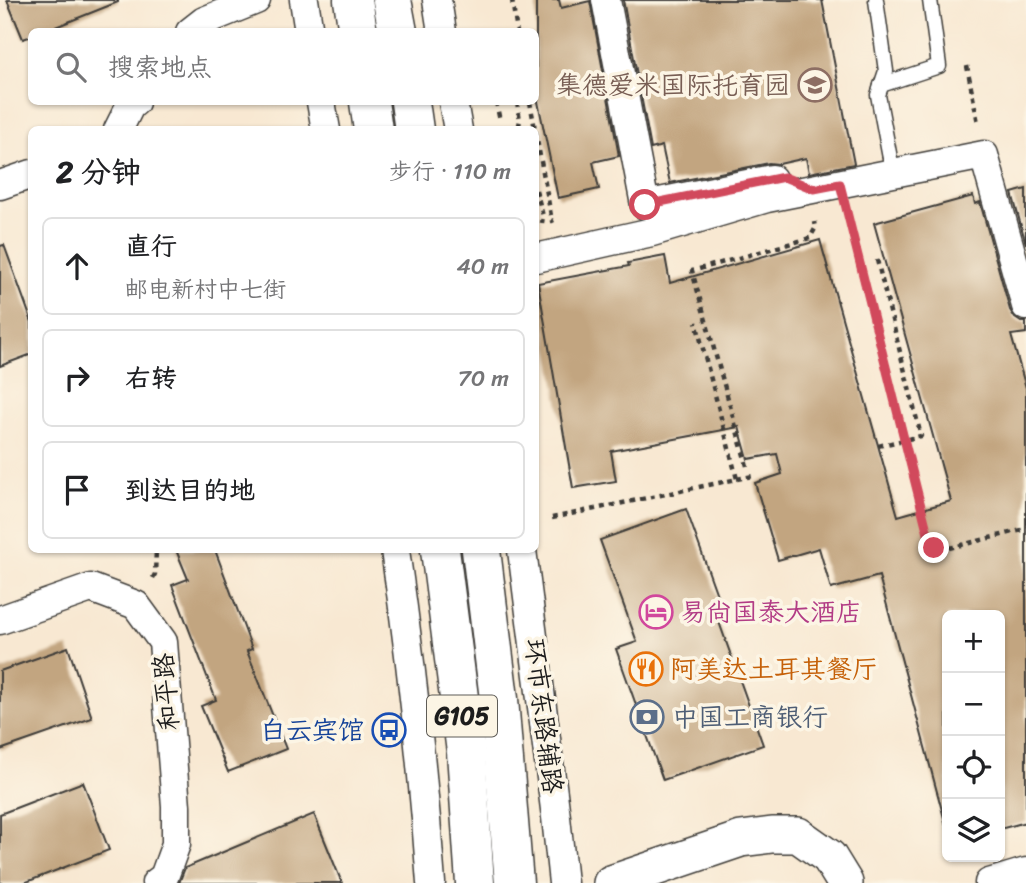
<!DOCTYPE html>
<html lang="zh">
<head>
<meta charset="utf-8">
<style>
	:root { --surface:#fff; --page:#f6f6f6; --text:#202124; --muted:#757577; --line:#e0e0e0 }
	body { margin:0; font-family:Sriracha,"LXGW WenKai TC",sans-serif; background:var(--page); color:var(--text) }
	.controls { position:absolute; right:21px; bottom:21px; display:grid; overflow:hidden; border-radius:10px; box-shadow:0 2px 5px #0004 }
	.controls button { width:63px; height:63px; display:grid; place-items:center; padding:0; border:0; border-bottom:2px solid var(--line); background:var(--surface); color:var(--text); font:35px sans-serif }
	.stop { position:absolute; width:21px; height:21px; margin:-16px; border:5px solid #d1495b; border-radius:50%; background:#fff }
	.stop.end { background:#d1495b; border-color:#fff; box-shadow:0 2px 7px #0008 }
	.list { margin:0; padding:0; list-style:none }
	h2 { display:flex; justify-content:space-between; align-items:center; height:91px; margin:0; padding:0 28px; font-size:30px }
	h2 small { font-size:23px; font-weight:400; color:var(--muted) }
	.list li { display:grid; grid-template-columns:46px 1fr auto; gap:21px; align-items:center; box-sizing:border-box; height:98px; margin:0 14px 14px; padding:0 14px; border:2px solid var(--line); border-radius:10px }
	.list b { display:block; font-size:26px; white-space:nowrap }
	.list p { margin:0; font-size:23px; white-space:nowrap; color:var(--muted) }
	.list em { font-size:23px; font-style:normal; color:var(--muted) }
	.icon { flex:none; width:38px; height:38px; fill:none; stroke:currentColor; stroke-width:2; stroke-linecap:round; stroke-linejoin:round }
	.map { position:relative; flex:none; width:1026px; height:883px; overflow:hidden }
	.search { position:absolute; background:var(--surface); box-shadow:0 2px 5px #0004; left:28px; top:28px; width:511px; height:77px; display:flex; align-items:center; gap:18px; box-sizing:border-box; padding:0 24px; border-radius:10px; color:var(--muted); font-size:26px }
	.panel { position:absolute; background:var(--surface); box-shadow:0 2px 5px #0004; left:28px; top:126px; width:511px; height:427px; border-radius:10px }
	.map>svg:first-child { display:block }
	.building { fill:#c2a580 }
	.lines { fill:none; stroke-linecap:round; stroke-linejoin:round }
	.service-casing { stroke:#3d3b37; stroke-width:17 }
	.minor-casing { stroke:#3d3b37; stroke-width:31 }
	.tertiary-casing { stroke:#3d3b37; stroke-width:38 }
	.trunk-casing { stroke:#3d3b37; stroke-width:41 }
	.path { stroke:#3d3b37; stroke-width:4.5; stroke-dasharray:5 5; stroke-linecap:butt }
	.service { stroke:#fff; stroke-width:14 }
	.minor { stroke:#fff; stroke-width:28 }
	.tertiary { stroke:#fff; stroke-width:35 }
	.trunk { stroke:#fff; stroke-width:38 }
	.path-bridge { stroke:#3d3b37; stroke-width:4.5; stroke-dasharray:5 5; stroke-linecap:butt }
	.route { stroke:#d1495b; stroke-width:9 }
	.labels { text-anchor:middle; stroke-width:7; stroke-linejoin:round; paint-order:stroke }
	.shield { fill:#fcf5e5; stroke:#5f5d58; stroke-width:2 }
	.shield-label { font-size:24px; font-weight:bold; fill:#1c1c1c }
	.education-label { font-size:26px; fill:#785e54; stroke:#fcf5e5; text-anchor:end }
	.hotel-label { font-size:26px; fill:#b23c85; stroke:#fcf5e5; text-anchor:start }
	.food-label { font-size:26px; fill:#c56008; stroke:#fcf5e5; text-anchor:start }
	.street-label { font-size:26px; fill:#1c1c1c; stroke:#fcf5e5 }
	.service-label { font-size:26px; fill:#4e5e75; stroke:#fcf5e5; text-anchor:start }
	.transit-label { font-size:26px; fill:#164399; stroke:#fcf5e5; text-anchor:end }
</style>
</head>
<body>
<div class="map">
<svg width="1026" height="883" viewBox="0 0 1026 883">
	<rect width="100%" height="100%" fill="#fcf5e5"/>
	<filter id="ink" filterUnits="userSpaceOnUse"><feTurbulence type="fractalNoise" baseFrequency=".0143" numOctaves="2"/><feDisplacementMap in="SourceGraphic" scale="14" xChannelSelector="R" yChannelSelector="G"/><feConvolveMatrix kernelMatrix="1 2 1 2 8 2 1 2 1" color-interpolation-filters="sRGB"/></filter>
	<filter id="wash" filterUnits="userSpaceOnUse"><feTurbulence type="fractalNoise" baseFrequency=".00686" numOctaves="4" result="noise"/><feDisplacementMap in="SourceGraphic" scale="28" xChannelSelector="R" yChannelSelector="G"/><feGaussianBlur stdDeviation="1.57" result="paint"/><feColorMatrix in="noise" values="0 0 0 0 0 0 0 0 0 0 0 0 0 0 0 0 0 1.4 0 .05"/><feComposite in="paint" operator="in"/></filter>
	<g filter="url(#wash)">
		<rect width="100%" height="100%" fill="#f8e8d2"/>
		<g id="blocks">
			<g class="building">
				<polygon points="7,0 118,0 118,2 43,32 32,32 32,36 23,39"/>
				<polygon points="536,0 559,0 561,8 590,1 619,156 593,162 599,189 558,198 536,92"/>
				<polygon points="623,0 822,0 854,164 809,173 806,158 779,164 769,163 670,183 662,146 651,149"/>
				<polygon points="1026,189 1026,244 1012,193"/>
				<polygon points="973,196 975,204 980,202 1010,310 1015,318 1021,322 1026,322 1026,333 1011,335 1026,388 1026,822 1000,829 1000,615 947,615 947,829 879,576 831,589 819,548 778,560 755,483 782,474 777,454 748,459 739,427 611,451 616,481 573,488 538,283 629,266 628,263 665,256 670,283 820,240 898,516 951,501 874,223"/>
				<polygon points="4,245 32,322 32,354 0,366 0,246"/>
				<polygon points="686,509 726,620 719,622 763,745 663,780 616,649 637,642 600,540"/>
				<polygon points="176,550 215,550 252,649 247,651 286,749 228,772 201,706 216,700 172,585 188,579"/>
				<polygon points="68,647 92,718 0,750 0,671"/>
				<polygon points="83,782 109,850 24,883 0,883 0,814"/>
				<polygon points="314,814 342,883 179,883 185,868"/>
			</g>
		</g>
	</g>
	<g filter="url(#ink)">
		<use href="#blocks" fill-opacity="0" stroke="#3d3b37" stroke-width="2"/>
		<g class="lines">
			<defs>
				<g id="service">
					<polyline points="876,0 886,71 878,95 893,174"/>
					<polyline points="881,85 939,66 930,0"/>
				</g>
				<g id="minor">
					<polyline points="304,0 309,32"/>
					<polyline points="437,0 442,32"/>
					<polyline points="606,0 645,205 772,179"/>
					<polyline points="190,32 204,21 256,0"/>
					<polyline points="321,102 326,130"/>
					<polyline points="453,102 458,130"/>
					<polyline points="118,130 130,106 135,102"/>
					<polyline points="0,185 32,174"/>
					<polyline points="536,258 652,232 767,198 984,155 1026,306"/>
					<path d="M395 550C411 660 423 771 431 883"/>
					<polyline points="522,550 556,817 563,883"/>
					<polyline points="0,620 91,588 136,605 163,642 176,806 176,844 164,877 156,883"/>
					<polyline points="989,883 1026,872"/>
				</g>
				<polyline id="tertiary" points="611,883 741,839 772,835 798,835 829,857 845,883"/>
				<g id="trunk">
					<polyline points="353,0 358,32"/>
					<polyline points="392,0 398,32"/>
					<polyline points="369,102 373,130"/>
					<polyline points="410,102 414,130"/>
					<polyline points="440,550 466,752 475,883"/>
					<polyline points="481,550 499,699 514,883"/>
				</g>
			</defs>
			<use href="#service" class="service-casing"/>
			<use href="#minor" class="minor-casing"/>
			<use href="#tertiary" class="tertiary-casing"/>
			<use href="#trunk" class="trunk-casing"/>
			<g class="path">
				<polyline points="512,0 517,32"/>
				<polyline points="967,66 978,123"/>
				<polyline points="496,102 500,121"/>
				<polyline points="517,102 520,120 518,130"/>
				<polyline points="530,102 552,221 554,220"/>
				<polyline points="536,190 543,216 542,223"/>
				<polyline points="848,216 930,542 937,551 1026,529"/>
				<polyline points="747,466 692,271 810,238 816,227 815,222"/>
				<polyline points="737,479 753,476"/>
				<polyline points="552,518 737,479 696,322"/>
				<polyline points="153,578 155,574 156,550"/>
			</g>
			<use href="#service" class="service"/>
			<use href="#minor" class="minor"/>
			<use href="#tertiary" class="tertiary"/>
			<use href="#trunk" class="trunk"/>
			<polyline class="path-bridge" points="877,260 921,436 878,446"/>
		</g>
	</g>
	<g class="lines" filter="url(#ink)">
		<polyline class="route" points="645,205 784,177 814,189 840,184 930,542 934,548"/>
	</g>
	<defs>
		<symbol id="school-ring" viewBox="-11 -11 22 22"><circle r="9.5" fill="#fcf5e5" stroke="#8d6e63" stroke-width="1.5"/><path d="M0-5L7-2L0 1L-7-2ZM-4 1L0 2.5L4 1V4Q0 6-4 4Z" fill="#8d6e63"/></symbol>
		<symbol id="hotel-ring" viewBox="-11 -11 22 22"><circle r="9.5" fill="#fcf5e5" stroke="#d1479c" stroke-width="1.5"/><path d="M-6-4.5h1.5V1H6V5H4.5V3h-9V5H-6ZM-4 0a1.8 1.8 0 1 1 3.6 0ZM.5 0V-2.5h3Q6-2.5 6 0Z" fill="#d1479c"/></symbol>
		<symbol id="restaurant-ring" viewBox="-11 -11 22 22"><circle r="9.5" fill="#fcf5e5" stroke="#e8710a" stroke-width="1.5"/><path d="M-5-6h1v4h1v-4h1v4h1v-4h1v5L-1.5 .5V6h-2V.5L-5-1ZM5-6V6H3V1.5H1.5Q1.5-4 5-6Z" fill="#e8710a"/></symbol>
		<symbol id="bank-ring" viewBox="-11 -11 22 22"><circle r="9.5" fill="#fcf5e5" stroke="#5c6f8a" stroke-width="1.5"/><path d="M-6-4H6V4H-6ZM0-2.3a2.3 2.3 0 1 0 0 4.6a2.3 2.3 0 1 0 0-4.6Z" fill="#5c6f8a"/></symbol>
		<symbol id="bus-ring" viewBox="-11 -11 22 22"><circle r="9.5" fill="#fcf5e5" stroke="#1a4fb4" stroke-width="1.5"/><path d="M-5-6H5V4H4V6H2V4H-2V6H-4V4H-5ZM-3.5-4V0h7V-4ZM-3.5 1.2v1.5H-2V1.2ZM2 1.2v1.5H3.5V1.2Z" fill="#1a4fb4"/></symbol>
	</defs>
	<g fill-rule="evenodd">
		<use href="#school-ring" x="796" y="66" width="38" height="38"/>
		<use href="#hotel-ring" x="637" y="593" width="38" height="38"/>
		<use href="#restaurant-ring" x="627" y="650" width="38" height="38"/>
		<use href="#bank-ring" x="628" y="698" width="38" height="38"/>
		<use href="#bus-ring" x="370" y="711" width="38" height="38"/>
	</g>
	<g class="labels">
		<rect class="shield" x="427" y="695.5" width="70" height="41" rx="5"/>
		<g class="shield-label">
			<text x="462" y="724">G105</text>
		</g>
		<g class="education-label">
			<text x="790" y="94">集德爱米国际托育园</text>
		</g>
		<g class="hotel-label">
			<text x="680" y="621">易尚国泰大酒店</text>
		</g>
		<g class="food-label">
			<text x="670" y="678">阿美达土耳其餐厅</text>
		</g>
		<g class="street-label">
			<text transform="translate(166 692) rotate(-95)" y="9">和平路</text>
			<text transform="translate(544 716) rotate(83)" y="9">环市东路辅路</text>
		</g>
		<g class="service-label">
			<text x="672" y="726">中国工商银行</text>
		</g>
		<g class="transit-label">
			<text x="364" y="739">白云宾馆</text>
		</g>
	</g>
</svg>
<div class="controls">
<button>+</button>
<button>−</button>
<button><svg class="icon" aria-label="locate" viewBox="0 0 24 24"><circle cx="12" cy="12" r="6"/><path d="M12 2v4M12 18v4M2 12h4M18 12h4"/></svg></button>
<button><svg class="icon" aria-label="layers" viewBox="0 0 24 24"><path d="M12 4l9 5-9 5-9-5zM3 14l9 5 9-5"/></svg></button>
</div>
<div class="stop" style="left:645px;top:205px"></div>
<div class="stop end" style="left:934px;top:548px"></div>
<div class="search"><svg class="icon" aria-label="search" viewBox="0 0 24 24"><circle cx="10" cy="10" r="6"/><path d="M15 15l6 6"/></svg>搜索地点</div>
<section class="panel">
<h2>2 分钟<small>步行 · 110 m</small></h2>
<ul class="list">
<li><svg class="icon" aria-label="ahead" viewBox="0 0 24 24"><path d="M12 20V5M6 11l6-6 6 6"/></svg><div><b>直行</b><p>邮电新村中七街</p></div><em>40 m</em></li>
<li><svg class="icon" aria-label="right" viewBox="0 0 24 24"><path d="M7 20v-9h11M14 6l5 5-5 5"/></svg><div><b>右转</b></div><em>70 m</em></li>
<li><svg class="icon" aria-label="arrive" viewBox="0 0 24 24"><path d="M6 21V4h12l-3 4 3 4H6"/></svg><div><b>到达目的地</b></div></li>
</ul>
</section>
</div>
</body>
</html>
